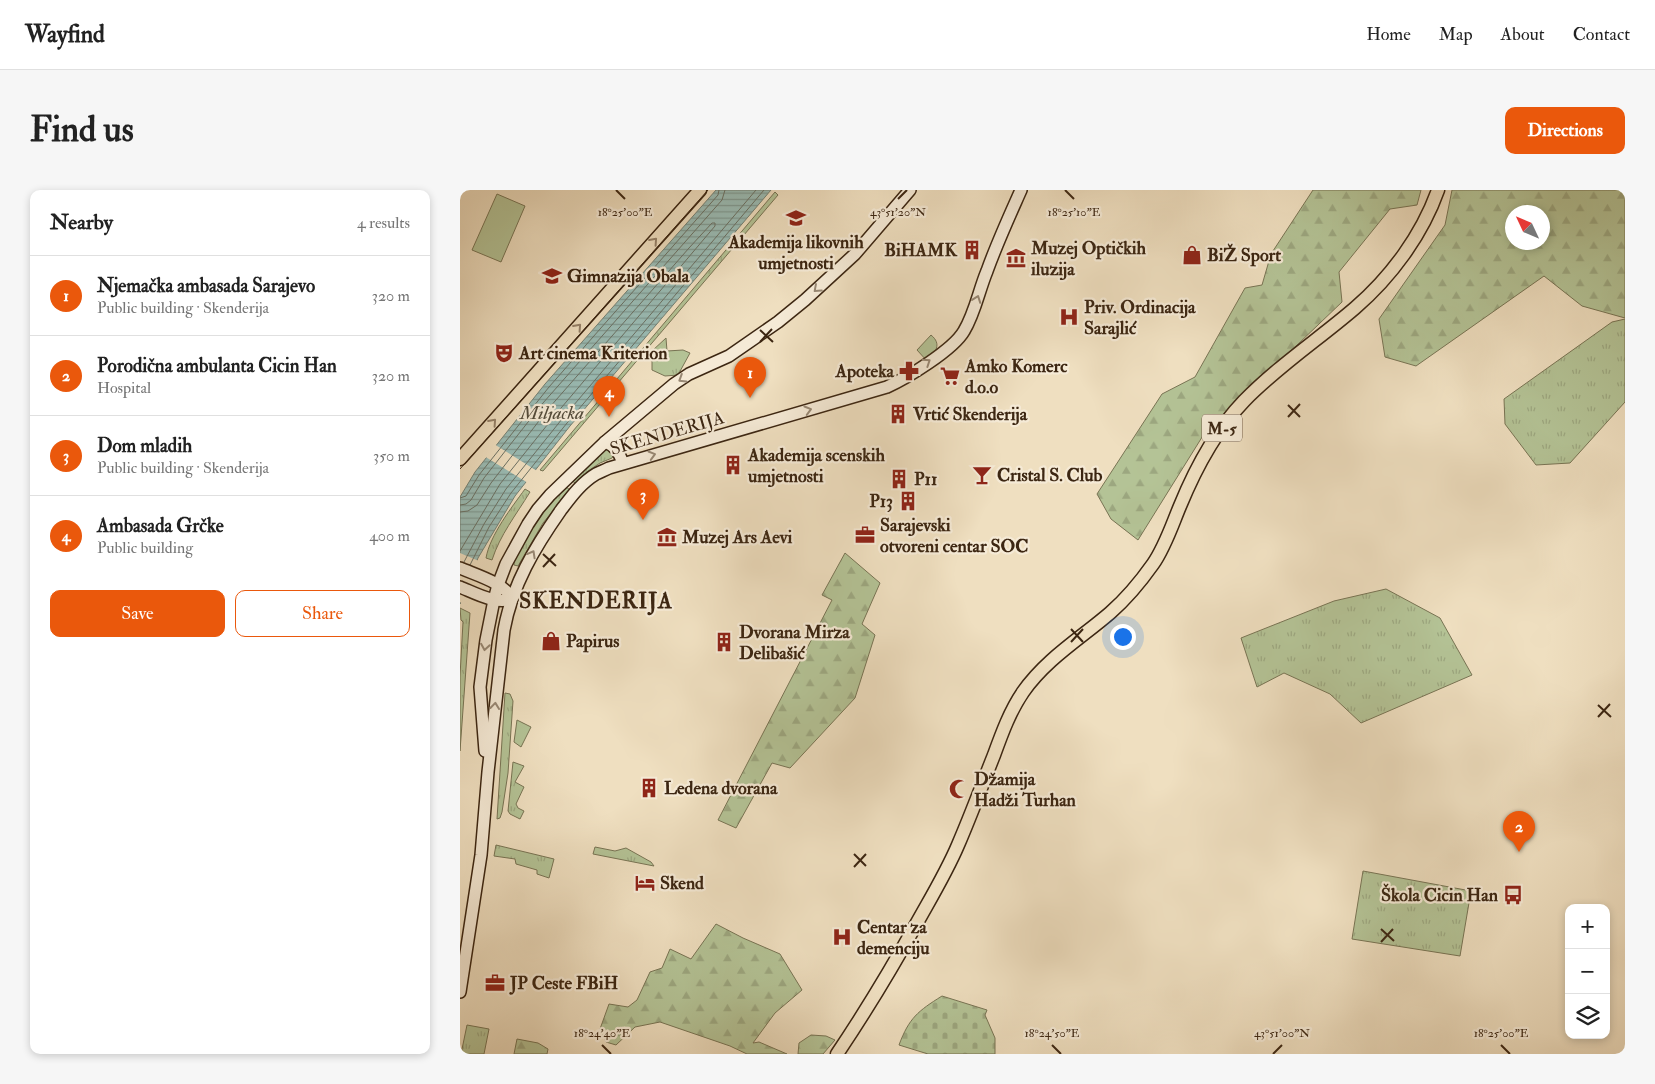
<!DOCTYPE html>
<html lang="en">
<head>
<meta charset="utf-8">
<style>
	:root { --surface:#fff; --page:#f6f6f6; --text:#222; --muted:#767676; --line:#e0e0e0; --accent:#ea580c }
	body { margin:0; font-family:"IM FELL Double Pica",serif; background:var(--page); color:var(--text) }
	.controls { position:absolute; right:15px; bottom:15px; display:grid; overflow:hidden; border-radius:10px; box-shadow:0 2px 8px #0003 }
	.controls button { width:45px; height:45px; display:grid; place-items:center; padding:0; border:0; border-bottom:1px solid var(--line); background:var(--surface); color:var(--text); font:25px sans-serif }
	.compass { position:absolute; left:1045px; top:15px; width:45px; height:45px; border-radius:50%; background:var(--surface); box-shadow:0 2px 8px #0003; rotate:314deg }
	.you { position:absolute; left:662px; top:446px; width:18px; height:18px; margin:-12px; border:4px solid #fff; border-radius:50%; background:#1a73e8; box-shadow:0 0 0 8px #1a73e833 }
	.badge { display:grid; place-items:center; width:32px; height:32px; border-radius:50%; background:var(--accent); color:#fff; font-size:16px; font-weight:700 }
	.pin { position:absolute; translate:-50% -41px; filter:drop-shadow(0 1px 2px #0008) }
	.pin::after { content:''; position:absolute; top:26px; width:18px; height:15px; background:inherit; clip-path:polygon(0 0,100% 0,50% 100%) }
	.list { margin:0; padding:0; list-style:none }
	h2 { display:flex; justify-content:space-between; align-items:center; height:65px; margin:0; padding:0 20px; font-size:21px }
	h2 small { font-size:16px; font-weight:400; color:var(--muted) }
	.list li { display:grid; grid-template-columns:32px 1fr auto; gap:15px; align-items:center; box-sizing:border-box; height:80px; padding:0 20px; border-top:1px solid var(--line) }
	.list b { display:block; font-size:19px; white-space:nowrap }
	.list p { margin:0; font-size:16px; white-space:nowrap; color:var(--muted) }
	.list em { font-size:16px; font-style:normal; color:var(--muted) }
	.actions { display:flex; gap:10px; padding:15px 20px }
	.actions a { flex:1; padding:11px 0; border:1px solid var(--accent); border-radius:10px; text-align:center; font-size:18px; color:var(--accent) }
	.actions .main { background:var(--accent); color:#fff }
	.icon { flex:none; width:28px; height:28px; fill:none; stroke:currentColor; stroke-width:2; stroke-linecap:round; stroke-linejoin:round }
	.map { position:relative; flex:none; width:1165px; height:864px; overflow:hidden; border-radius:10px }
	header { display:flex; align-items:center; gap:30px; box-sizing:border-box; height:70px; padding:0 25px; background:var(--surface); border-bottom:1px solid var(--line) }
	header strong { font-size:24px }
	nav { display:flex; gap:28px; margin-inline-start:auto; font-size:18px }
	.intro { display:flex; align-items:center; justify-content:space-between; box-sizing:border-box; height:120px; padding:0 30px }
	h1 { margin:0; font-size:35px }
	.button { padding:12px 22px; border-radius:10px; background:var(--accent); color:#fff; font-size:18px; font-weight:700 }
	main { display:flex; gap:30px; padding:0 30px }
	aside { flex:1; background:var(--surface); border-radius:10px; box-shadow:0 2px 8px #0003 }
	.map>svg:first-child { display:block }
	.grass { fill:url(#grass-tufts); stroke:#787454 }
	.forest { fill:url(#forest-firs); stroke:#787454; fill-rule:evenodd }
	.cemetery { fill:url(#cemetery-stones); stroke:#787454 }
	.garden { fill:#b4c396; stroke:#787454 }
	.water { fill:url(#water-rules); stroke:#748074 }
	.pier { fill:#efdfc0 }
	.lines { fill:none; stroke-linecap:round; stroke-linejoin:round }
	.shore { stroke:#6b7164; stroke-width:1 }
	.secondary-casing { stroke:#3c2612; stroke-width:14 }
	.primary-casing { stroke:#3c2612; stroke-width:15 }
	.secondary { stroke:#f5ead6; stroke-width:11 }
	.primary { stroke:#efdfc0; stroke-width:12 }
	.tram { stroke:#3c2612; stroke-width:1 }
	.oneway { stroke:#968269 }
	.oneway2 { stroke:#988874 }
	.ticks { fill:none; stroke:#3c2612; stroke-width:2 }
	.labels { text-anchor:middle; stroke-width:4.5; stroke-linejoin:round; paint-order:stroke }
	.shield { fill:#f5ead6; stroke:#74614d; stroke-width:1 }
	.shield-label { font-size:16px; font-weight:bold; fill:#3c2612 }
	.poi-label { font-size:18px; font-weight:bold; fill:#3c2612; stroke:#f5ead6; text-anchor:start }
	.street-label { font-size:18px; fill:#3c2612; stroke:#f5ead6 }
	.water-label { font-size:19px; font-style:italic; fill:#544c3b; stroke:#f5ead6 }
	.district-label { font-size:22px; font-weight:bold; letter-spacing:1px; fill:#3c2612; stroke:#f5ead6 }
	.ticks-label { font-size:12px; text-anchor:middle; fill:#3c2612; stroke:#f5ead6; stroke-width:4.5; stroke-linejoin:round; paint-order:stroke }
</style>
</head>
<body>
<header>
<strong>Wayfind</strong>
<nav><a>Home</a><a>Map</a><a>About</a><a>Contact</a></nav>
</header>
<div class="intro"><h1>Find us</h1><a class="button">Directions</a></div>
<main>
<aside>
<h2>Nearby<small>4 results</small></h2>
<ul class="list">
<li><span class="badge">1</span><div><b>Njemačka ambasada Sarajevo</b><p>Public building · Skenderija</p></div><em>320 m</em></li>
<li><span class="badge">2</span><div><b>Porodična ambulanta Cicin Han</b><p>Hospital</p></div><em>320 m</em></li>
<li><span class="badge">3</span><div><b>Dom mladih</b><p>Public building · Skenderija</p></div><em>350 m</em></li>
<li><span class="badge">4</span><div><b>Ambasada Grčke</b><p>Public building</p></div><em>400 m</em></li>
</ul>
<div class="actions"><a class="main">Save</a><a>Share</a></div>
</aside>
<div class="map">
<svg width="1165" height="864" viewBox="0 0 1165 864">
	<defs>
		<pattern id="grass-tufts" width="24" height="20" patternUnits="userSpaceOnUse" patternTransform="scale(1.25)"><rect width="24" height="20" fill="#b4c396"/><path d="M3 7l-1-3M5 7V3M7 7l1-3M15 17l-1-3M17 17v-4M19 17l1-3" fill="none" stroke="#9ca780"/></pattern>
		<pattern id="forest-firs" width="22" height="20" patternUnits="userSpaceOnUse" patternTransform="scale(1.25)"><rect width="22" height="20" fill="#b4c396"/><path d="M5 1l3.5 6h-7zM16 11l3.5 6h-7z" fill="#9ca780"/></pattern>
		<pattern id="cemetery-stones" width="16" height="16" patternUnits="userSpaceOnUse" patternTransform="scale(1.25)"><rect width="16" height="16" fill="#b4c396"/><path d="M2 7V4a2 2 0 0 1 4 0v3zM10 15v-3a2 2 0 0 1 4 0v3z" fill="#9ca780"/></pattern>
		<pattern id="water-rules" width="6" height="5" patternUnits="userSpaceOnUse" patternTransform="scale(1.25)"><rect width="6" height="5" fill="#9abcb5"/><path d="M0 2.5h6" fill="none" stroke="#7f9992"/></pattern>
	</defs>
	<rect width="100%" height="100%" fill="#efdfc0"/>
	<filter id="stains"><feTurbulence type="fractalNoise" baseFrequency=".004" numOctaves="4"/><feColorMatrix values="0 0 0 0 .2 0 0 0 0 .09 0 0 0 0 .02 0 0 0 .5 -.17"/></filter>
	<radialGradient id="worn" r=".72"><stop offset=".6" stop-color="#630" stop-opacity="0"/><stop offset="1" stop-color="#630" stop-opacity=".3"/></radialGradient>
	<g class="grass">
		<polygon points="315,2 318,5 83,281 80,280"/>
		<polygon points="1165,129 1165,212 1110,273 1076,275 1045,234 1044,209 1152,132"/>
		<path d="M471 145C482 154 476 162 467 171L457 160Z"/>
		<polygon points="206,148 207,161 223,160 230,163 218,185 205,186 192,180 192,161"/>
		<polygon points="147,258 155,264 152,268 140,273 128,281 115,293 111,290"/>
		<path d="M105 296 110 300 83 333 58 376 54 375V369C69 342 84 318 105 296Z"/>
		<path d="M65 299 70 302C56 325 40 345 32 370L26 368C30 345 52 317 65 299Z"/>
		<polygon points="926,399 980,428 1012,485 901,533 870,504 824,483 797,497 781,448 874,411"/>
		<polygon points="0,418 10,423 0,561 0,486 3,432 1,430"/>
		<polygon points="45,503 50,504 53,511 48,583 42,622 40,628 37,629"/>
		<polygon points="57,530 71,537 61,557 54,552"/>
		<polygon points="53,572 64,576 55,592 64,597 56,614 58,618 64,621 60,629 50,624 48,621"/>
		<polygon points="36,655 94,669 89,688 77,684 77,680 56,674 55,669 34,666"/>
		<polygon points="135,657 155,661 166,658 191,672 194,676 133,664"/>
		<polygon points="903,681 1011,701 1000,766 892,749"/>
		<polygon points="7,835 29,839 24,864 1,864"/>
	</g>
	<g class="forest">
		<polygon points="853,0 961,0 957,15 930,19 879,82 882,112 744,244 678,350 651,329 637,304 702,204 735,187 785,98 802,95 811,64"/>
		<path d="M992 0H1165V128L1122 116 1084 86 956 176 925 167 919 129 985 35ZM1082 22V52H1052V22Z"/>
		<polygon points="385,363 420,393 402,434 415,445 395,508 330,578 312,573 276,638 258,630 372,410 362,405"/>
		<polygon points="256,734 283,748 320,764 342,800 315,823 293,853 299,852 327,864 287,864 270,856 200,832 175,837 156,855 146,852 140,839 149,814 168,817 177,810 190,782 202,778 210,759 231,769"/>
		<polygon points="351,845 366,846 375,850 363,864 338,864 339,853"/>
		<polygon points="57,849 78,853 88,859 87,864 54,864"/>
	</g>
	<path class="cemetery" d="M482 806 527 820 525 825 535 848V864H468L439 855C449 828 458 821 482 806Z"/>
	<polygon class="garden" points="37,4 65,16 41,72 12,60"/>
	<polygon class="water" points="256,0 311,0 110,236 55,306 18,368 0,414 0,307 15,282 85,194"/>
	<g class="pier">
		<polygon points="34,254 77,281 68,293 24,266"/>
		<polygon points="0,363 19,371 3,414 0,412"/>
	</g>
	<g class="lines">
		<g class="shore">
			<polyline points="0,308 6,306 19,285 89,197 258,5 259,0"/>
			<polyline points="0,315 6,314 11,310 24,288 83,213 262,10 265,0"/>
			<polyline points="0,322 8,321 17,315 31,293 89,218 229,58 252,33 255,33 255,36 96,224 40,294 0,361"/>
			<polyline points="4,372 24,334 46,299 102,229 296,0"/>
			<polyline points="10,375 29,337 51,303 107,233 304,0"/>
		</g>
		<defs>
			<g id="secondary">
				<path d="M145 252C156 256 159 263 163 273"/>
				<path d="M0 378C16 385 45 393 52 409"/>
				<path d="M0 397C15 403 36 415 52 409"/>
				<polyline points="25,561 20,497 26,450 34,410 38,395 46,374 68,334 78,319 90,305 145,252 214,194 229,184 269,166 318,132 345,110 395,64 450,0"/>
				<path d="M0 802 21 665 28 582 44 440C52 395 75 357 101 320 111 307 121 293 136 284 140 282 145 280 149 278L427 197C447 188 493 160 504 141 515 123 519 100 527 81 537 53 549 27 561 0"/>
			</g>
			<g id="primary">
				<polyline points="0,269 240,0"/>
				<path d="M377 864C406 821 433 776 458 731 472 706 487 681 498 655 511 625 522 595 534 565 542 543 550 521 563 502 586 469 621 448 650 423 666 409 681 391 693 374 705 357 712 335 720 316 736 277 755 241 784 211 818 176 859 149 895 118 931 87 962 45 978 0"/>
			</g>
		</defs>
		<use href="#secondary" class="secondary-casing"/>
		<use href="#primary" class="primary-casing"/>
		<use href="#secondary" class="secondary"/>
		<use href="#primary" class="primary"/>
		<polyline class="tram" points="0,279 248,0"/>
	</g>
	<defs><path id="oneway-chevron" d="M-2-3.5L2.5 0L-2 3.5" fill="none" stroke-width="1.6" stroke-linecap="round" stroke-linejoin="round" transform="scale(1.25)"/></defs>
	<g class="oneway">
		<use href="#oneway-chevron" transform="translate(194 51) rotate(-48)"/>
		<use href="#oneway-chevron" transform="translate(118 137) rotate(-48)"/>
		<use href="#oneway-chevron" transform="translate(33 232) rotate(-48)"/>
	</g>
	<g class="oneway2">
		<use href="#oneway-chevron" transform="translate(357 99) rotate(138)"/>
		<use href="#oneway-chevron" transform="translate(517 109) rotate(-70)"/>
		<use href="#oneway-chevron" transform="translate(467 172) rotate(-34)"/>
		<use href="#oneway-chevron" transform="translate(222 189) rotate(148)"/>
		<use href="#oneway-chevron" transform="translate(348 220) rotate(-16)"/>
		<use href="#oneway-chevron" transform="translate(192 265) rotate(-16)"/>
		<use href="#oneway-chevron" transform="translate(72 364) rotate(-61)"/>
		<use href="#oneway-chevron" transform="translate(25 457) rotate(99)"/>
		<use href="#oneway-chevron" transform="translate(35 516) rotate(-84)"/>
	</g>
	<path class="ticks" d="M156 0 165 9M605 0 614 9M438 9 447 0M300 140 313 152M300 152 312 139M828 215 840 227M828 227 840 214M83 364 96 376M83 377 95 364M611 439 623 452M611 452 623 439M1138 515 1151 527M1138 527 1150 514M394 664 406 676M394 677 406 664M921 739 934 751M921 752 933 739M142 855 151 864M592 855 601 864M1041 855 1050 864M813 864 822 855"/>
	<defs>
		<symbol id="university-bare" viewBox="-9 -9 18 18"><path d="M0-5L7-2L0 1L-7-2ZM-4 1L0 2.5L4 1V4Q0 6-4 4Z" fill="#8f2418" stroke="#f5ead6" stroke-width="2.5" paint-order="stroke"/></symbol>
		<symbol id="building-bare" viewBox="-9 -9 18 18"><path d="M-4-6H4V6H1V3H-1V6H-4ZM-2.5-4.3h1.7v1.8h-1.7ZM.8-4.3h1.7v1.8H.8ZM-2.5-1h1.7V.8h-1.7ZM.8-1h1.7V.8H.8Z" fill="#8f2418" stroke="#f5ead6" stroke-width="2.5" paint-order="stroke"/></symbol>
		<symbol id="shop-bare" viewBox="-9 -9 18 18"><path d="M-5-2.5h2.3a2.7 3.5 0 0 1 5.4 0H5L5.5 6h-11ZM-1.5-2.5h3a1.5 2.3 0 0 0-3 0Z" fill="#8f2418" stroke="#f5ead6" stroke-width="2.5" paint-order="stroke"/></symbol>
		<symbol id="museum-bare" viewBox="-9 -9 18 18"><path d="M0-6L6-3V-2H-6V-3ZM-5-1h2V3h-2ZM-1-1h2V3h-2ZM3-1h2V3H3ZM-6 4H6V6H-6Z" fill="#8f2418" stroke="#f5ead6" stroke-width="2.5" paint-order="stroke"/></symbol>
		<symbol id="school-bare" viewBox="-9 -9 18 18"><path d="M0-5L7-2L0 1L-7-2ZM-4 1L0 2.5L4 1V4Q0 6-4 4Z" fill="#8f2418" stroke="#f5ead6" stroke-width="2.5" paint-order="stroke"/></symbol>
		<symbol id="hospital-bare" viewBox="-9 -9 18 18"><path d="M-5-5h3v3.5h4V-5h3V5h-3V1.5h-4V5h-3Z" fill="#8f2418" stroke="#f5ead6" stroke-width="2.5" paint-order="stroke"/></symbol>
		<symbol id="theatre-bare" viewBox="-9 -9 18 18"><path d="M-5-5.5Q0-4 5-5.5V0Q5 5 0 6Q-5 5-5 0ZM-3.3-2.5H-1v1.5H-3.3ZM1-2.5H3.3v1.5H1ZM-2.8 1Q0 5.5 2.8 1Z" fill="#8f2418" stroke="#f5ead6" stroke-width="2.5" paint-order="stroke"/></symbol>
		<symbol id="pharmacy-bare" viewBox="-9 -9 18 18"><path d="M-2-6h4v4h4v4h-4v4h-4v-4h-4v-4h4Z" fill="#8f2418" stroke="#f5ead6" stroke-width="2.5" paint-order="stroke"/></symbol>
		<symbol id="supermarket-bare" viewBox="-9 -9 18 18"><path d="M-6-5.5h2.5l.6 2H6L4.5 2H-2.5L-4.4-4H-6ZM-1.5 3.2a1.3 1.3 0 1 0 .1 0ZM3 3.2a1.3 1.3 0 1 0 .1 0Z" fill="#8f2418" stroke="#f5ead6" stroke-width="2.5" paint-order="stroke"/></symbol>
		<symbol id="bar-bare" viewBox="-9 -9 18 18"><path d="M-6-5H6L.8 .8V4.5H3.5V6h-7V4.5H-.8V.8Z" fill="#8f2418" stroke="#f5ead6" stroke-width="2.5" paint-order="stroke"/></symbol>
		<symbol id="office-bare" viewBox="-9 -9 18 18"><path d="M-6-3h4V-5.5h4V-3h4V5H-6ZM-1-4.5V-3h2v-1.5ZM-6 0V1H6V0Z" fill="#8f2418" stroke="#f5ead6" stroke-width="2.5" paint-order="stroke"/></symbol>
		<symbol id="mosque-bare" viewBox="-9 -9 18 18"><path d="M3.5-4.9A6 6 0 1 0 3.5 4.9A5 5 0 1 1 3.5-4.9Z" fill="#8f2418" stroke="#f5ead6" stroke-width="2.5" paint-order="stroke"/></symbol>
		<symbol id="hotel-bare" viewBox="-9 -9 18 18"><path d="M-6-4.5h1.5V1H6V5H4.5V3h-9V5H-6ZM-4 0a1.8 1.8 0 1 1 3.6 0ZM.5 0V-2.5h3Q6-2.5 6 0Z" fill="#8f2418" stroke="#f5ead6" stroke-width="2.5" paint-order="stroke"/></symbol>
		<symbol id="bus-bare" viewBox="-9 -9 18 18"><path d="M-5-6H5V4H4V6H2V4H-2V6H-4V4H-5ZM-3.5-4V0h7V-4ZM-3.5 1.2v1.5H-2V1.2ZM2 1.2v1.5H3.5V1.2Z" fill="#8f2418" stroke="#f5ead6" stroke-width="2.5" paint-order="stroke"/></symbol>
	</defs>
	<g fill-rule="evenodd">
		<use href="#university-bare" x="322" y="14" width="28" height="28"/>
		<use href="#building-bare" x="498" y="46" width="28" height="28"/>
		<use href="#shop-bare" x="718" y="51" width="28" height="28"/>
		<use href="#museum-bare" x="542" y="54" width="28" height="28"/>
		<use href="#school-bare" x="78" y="72" width="28" height="28"/>
		<use href="#hospital-bare" x="595" y="113" width="28" height="28"/>
		<use href="#theatre-bare" x="30" y="149" width="28" height="28"/>
		<use href="#pharmacy-bare" x="435" y="167" width="28" height="28"/>
		<use href="#supermarket-bare" x="476" y="172" width="28" height="28"/>
		<use href="#building-bare" x="424" y="210" width="28" height="28"/>
		<use href="#building-bare" x="259" y="261" width="28" height="28"/>
		<use href="#bar-bare" x="508" y="271" width="28" height="28"/>
		<use href="#building-bare" x="425" y="275" width="28" height="28"/>
		<use href="#building-bare" x="434" y="297" width="28" height="28"/>
		<use href="#office-bare" x="391" y="331" width="28" height="28"/>
		<use href="#museum-bare" x="193" y="333" width="28" height="28"/>
		<use href="#shop-bare" x="77" y="437" width="28" height="28"/>
		<use href="#building-bare" x="250" y="438" width="28" height="28"/>
		<use href="#building-bare" x="175" y="584" width="28" height="28"/>
		<use href="#mosque-bare" x="485" y="585" width="28" height="28"/>
		<use href="#hotel-bare" x="171" y="679" width="28" height="28"/>
		<use href="#bus-bare" x="1039" y="691" width="28" height="28"/>
		<use href="#hospital-bare" x="368" y="733" width="28" height="28"/>
		<use href="#office-bare" x="21" y="779" width="28" height="28"/>
	</g>
	<g class="labels">
		<rect class="shield" x="742" y="224.5" width="40" height="27" rx="4"/>
		<g class="shield-label">
			<text x="762" y="244">M-5</text>
		</g>
		<g class="poi-label">
			<text x="336" y="58" text-anchor="middle">Akademija likovnih<tspan x="336" dy="21">umjetnosti</tspan></text>
			<text x="571" y="64">Muzej Optičkih<tspan x="571" dy="21">iluzija</tspan></text>
			<text x="497" y="66" text-anchor="end">BiHAMK</text>
			<text x="747" y="71">BiŽ Sport</text>
			<text x="107" y="92">Gimnazija Obala</text>
			<text x="624" y="123">Priv. Ordinacija<tspan x="624" dy="21">Sarajlić</tspan></text>
			<text x="59" y="169">Art cinema Kriterion</text>
			<text x="505" y="182">Amko Komerc<tspan x="505" dy="21">d.o.o</tspan></text>
			<text x="434" y="187" text-anchor="end">Apoteka</text>
			<text x="453" y="230">Vrtić Skenderija</text>
			<text x="288" y="271">Akademija scenskih<tspan x="288" dy="21">umjetnosti</tspan></text>
			<text x="537" y="291">Cristal S. Club</text>
			<text x="454" y="295">P11</text>
			<text x="433" y="317" text-anchor="end">P13</text>
			<text x="420" y="341">Sarajevski<tspan x="420" dy="21">otvoreni centar SOC</tspan></text>
			<text x="222" y="353">Muzej Ars Aevi</text>
			<text x="279" y="448">Dvorana Mirza<tspan x="279" dy="21">Delibašić</tspan></text>
			<text x="106" y="457">Papirus</text>
			<text x="514" y="595">Džamija<tspan x="514" dy="21">Hadži Turhan</tspan></text>
			<text x="204" y="604">Ledena dvorana</text>
			<text x="200" y="699">Skend</text>
			<text x="1038" y="711" text-anchor="end">Škola Cicin Han</text>
			<text x="397" y="743">Centar za<tspan x="397" dy="21">demenciju</tspan></text>
			<text x="50" y="799">JP Ceste FBiH</text>
		</g>
		<g class="street-label">
			<text transform="translate(207 243) rotate(-16)" y="6">SKENDERIJA</text>
		</g>
		<g class="water-label">
			<text x="92" y="229">Miljacka</text>
		</g>
		<g class="district-label">
			<text x="136" y="418">SKENDERIJA</text>
		</g>
	</g>
	<g class="ticks-label">
		<text x="165" y="26">18°25'00"E</text>
		<text x="614" y="26">18°25'10"E</text>
		<text x="438" y="26">43°51'20"N</text>
		<text x="822" y="847">43°51'00"N</text>
		<text x="142" y="847">18°24'40"E</text>
		<text x="592" y="847">18°24'50"E</text>
		<text x="1041" y="847">18°25'00"E</text>
	</g>
	<rect width="100%" height="100%" filter="url(#stains)"/>
	<rect width="100%" height="100%" fill="url(#worn)"/>
</svg>
<div class="controls">
<button>+</button>
<button>−</button>
<button><svg class="icon" aria-label="layers" viewBox="0 0 24 24"><path d="M12 4l9 5-9 5-9-5zM3 14l9 5 9-5"/></svg></button>
</div>
<svg class="compass" viewBox="-18 -18 36 36"><path d="M0-13l5 13h-10z" fill="#e53935"/><path d="M0 13l5-13h-10z" fill="#767676"/></svg>
<div class="you"></div>
<div class="pin badge" style="left:290px;top:208px">1</div>
<div class="pin badge" style="left:1059px;top:662px">2</div>
<div class="pin badge" style="left:183px;top:330px">3</div>
<div class="pin badge" style="left:149px;top:227px">4</div>
</div>
</main>
</body>
</html>
